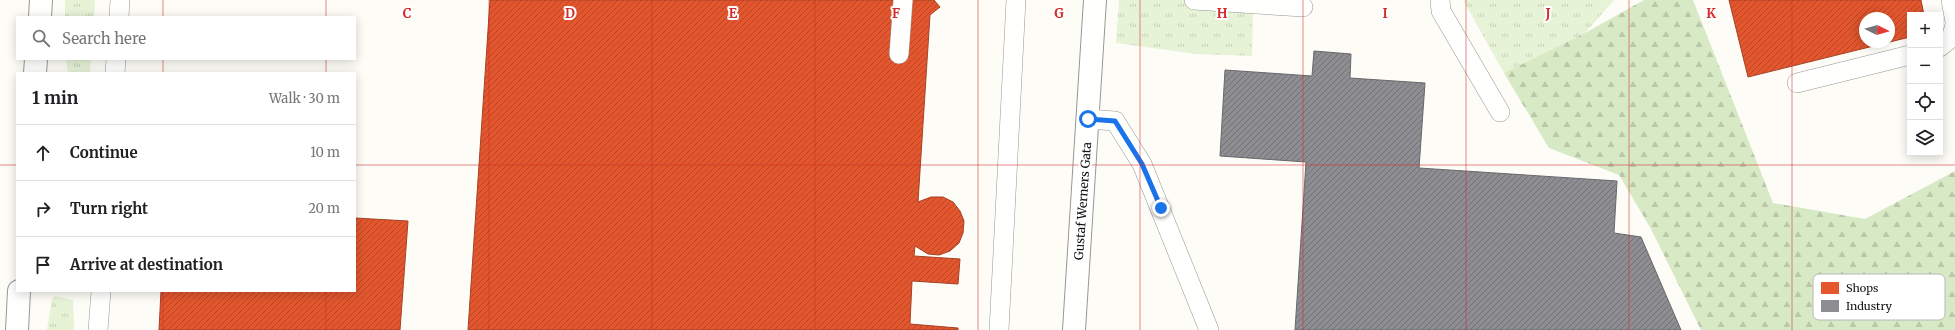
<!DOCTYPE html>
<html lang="en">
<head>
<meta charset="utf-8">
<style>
	:root { --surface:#fff; --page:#f2f2f2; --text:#202124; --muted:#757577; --line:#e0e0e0 }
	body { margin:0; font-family:Merriweather,serif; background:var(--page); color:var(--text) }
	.controls { position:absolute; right:12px; top:12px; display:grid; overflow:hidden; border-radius:0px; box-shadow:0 2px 10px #0003 }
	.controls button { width:36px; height:36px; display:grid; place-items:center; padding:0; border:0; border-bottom:1px solid var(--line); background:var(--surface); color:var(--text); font:20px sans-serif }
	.compass { position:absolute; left:1859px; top:12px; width:36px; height:36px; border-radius:50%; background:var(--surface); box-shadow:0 2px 10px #0003; rotate:95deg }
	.stop { position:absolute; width:12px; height:12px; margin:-9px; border:3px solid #1a73e8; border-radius:50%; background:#fff }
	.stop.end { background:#1a73e8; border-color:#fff; box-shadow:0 1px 4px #0008 }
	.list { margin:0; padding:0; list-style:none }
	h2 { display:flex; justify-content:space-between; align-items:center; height:52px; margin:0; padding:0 16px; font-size:17px }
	h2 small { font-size:13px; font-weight:400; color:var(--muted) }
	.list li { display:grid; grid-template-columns:26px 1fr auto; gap:12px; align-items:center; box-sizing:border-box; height:56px; padding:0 16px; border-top:1px solid var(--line) }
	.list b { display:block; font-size:15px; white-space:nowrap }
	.list em { font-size:13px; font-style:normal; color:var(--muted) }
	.icon { flex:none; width:22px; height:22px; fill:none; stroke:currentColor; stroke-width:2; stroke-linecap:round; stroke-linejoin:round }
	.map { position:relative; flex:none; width:1955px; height:330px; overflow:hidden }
	.search { position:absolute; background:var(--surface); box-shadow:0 2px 10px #0003; left:16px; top:16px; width:340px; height:44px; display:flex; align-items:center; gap:10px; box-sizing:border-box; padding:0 14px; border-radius:0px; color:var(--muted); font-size:15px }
	.panel { position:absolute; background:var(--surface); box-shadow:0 2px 10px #0003; left:16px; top:72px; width:340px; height:220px; border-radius:0px }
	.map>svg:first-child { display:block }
	.grass { fill:url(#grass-tufts) }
	.forest { fill:url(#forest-firs) }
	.shops { fill:url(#shops-hatch); stroke:#a54225; fill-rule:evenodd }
	.industry { fill:url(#industry-hatch); stroke:#68686b }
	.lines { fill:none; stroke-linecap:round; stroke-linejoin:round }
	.service-casing { stroke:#979795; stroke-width:20 }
	.minor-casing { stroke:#979795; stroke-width:24 }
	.tertiary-casing { stroke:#979795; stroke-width:24 }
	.service { stroke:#fffffe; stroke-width:19 }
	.minor { stroke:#fffffe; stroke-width:22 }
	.tertiary { stroke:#fffffe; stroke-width:22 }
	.route { stroke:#1a73e8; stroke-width:5 }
	.grid { fill:none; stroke:#d62828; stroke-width:1; stroke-opacity:0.55 }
	.labels { text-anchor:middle; stroke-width:4; stroke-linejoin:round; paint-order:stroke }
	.street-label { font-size:12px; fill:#111; stroke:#fff }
	.key { fill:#fff; stroke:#b8b8b8; stroke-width:1 }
	.key-label { font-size:11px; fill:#111 }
	.grid-label { font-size:13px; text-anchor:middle; font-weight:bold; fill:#d62828; stroke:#fff; stroke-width:4; stroke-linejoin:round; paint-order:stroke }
</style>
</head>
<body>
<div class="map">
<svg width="1955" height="330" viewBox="0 0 1955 330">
	<defs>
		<pattern id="grass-tufts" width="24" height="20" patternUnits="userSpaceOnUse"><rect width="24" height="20" fill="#e7f3d7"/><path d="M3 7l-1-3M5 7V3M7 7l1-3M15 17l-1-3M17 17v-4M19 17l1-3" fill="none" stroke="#c5cfb8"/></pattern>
		<pattern id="forest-firs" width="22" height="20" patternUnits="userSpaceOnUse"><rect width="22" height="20" fill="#d8eac5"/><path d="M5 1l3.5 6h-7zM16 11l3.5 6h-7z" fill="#b8c8a8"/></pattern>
		<pattern id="shops-hatch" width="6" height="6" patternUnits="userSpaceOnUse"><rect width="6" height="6" fill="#e4572e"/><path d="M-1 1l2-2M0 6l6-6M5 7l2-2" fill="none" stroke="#b74726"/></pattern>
		<pattern id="industry-hatch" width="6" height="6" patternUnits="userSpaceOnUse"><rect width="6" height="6" fill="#8d8d92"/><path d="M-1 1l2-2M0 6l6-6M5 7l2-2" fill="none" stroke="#727276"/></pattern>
	</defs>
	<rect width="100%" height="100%" fill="#fdfcf7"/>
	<g class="grass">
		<polygon points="65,0 95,0 94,17 65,17"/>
		<polygon points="1119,0 1253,0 1252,56 1196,54 1116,43"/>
		<polygon points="1463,0 1614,0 1585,33 1504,73"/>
		<polygon points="66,59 91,59 90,73 68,73"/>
		<polygon points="55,296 73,300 74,330 47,330 52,299"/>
	</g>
	<polygon class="forest" points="1644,0 1693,0 1773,203 1865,219 1955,171 1955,330 1701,330 1651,229 1619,175 1549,148 1504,73 1585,33"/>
	<g class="shops">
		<polygon points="490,0 934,0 940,7 930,15 918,202 931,197 943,197 953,202 960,211 964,221 963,233 959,243 950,251 939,255 928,254 915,246 914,256 960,259 958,284 912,281 910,324 958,328 958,330 468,330"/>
		<path d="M1729 0H1921L1924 15H1910V37L1748 77ZM1865 18H1889V42H1865Z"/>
		<polygon points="355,218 408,221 400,330 159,330 161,291 355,291"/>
	</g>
	<polygon class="industry" points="1314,51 1351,54 1350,78 1425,83 1419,168 1617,181 1614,233 1641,237 1681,330 1295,330 1306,162 1220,156 1225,70 1312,76"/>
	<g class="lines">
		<defs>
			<g id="service">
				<polyline points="1194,0 1303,7"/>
				<polyline points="1440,0 1441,11 1500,112"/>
				<polyline points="1951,0 1955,22"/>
				<polyline points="119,17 120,0"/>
				<polyline points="1940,47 1951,38 1955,25"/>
				<polyline points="899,54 903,0"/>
				<polyline points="115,73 116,59"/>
				<polyline points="1797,83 1910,55"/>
				<polyline points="1088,119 1115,121 1142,164 1209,330"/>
				<polyline points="98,330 101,291"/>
				<polyline points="999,330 1016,0"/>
			</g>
			<polyline id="minor" points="1074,330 1095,0"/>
			<g id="tertiary">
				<polyline points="40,17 41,0"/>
				<polyline points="35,73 36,59"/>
				<polyline points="17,330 19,291"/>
			</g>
		</defs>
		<use href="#service" class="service-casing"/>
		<use href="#minor" class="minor-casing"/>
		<use href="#tertiary" class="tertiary-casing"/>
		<use href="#service" class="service"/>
		<use href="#minor" class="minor"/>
		<use href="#tertiary" class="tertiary"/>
	</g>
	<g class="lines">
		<polyline class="route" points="1088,119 1115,121 1142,164 1161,208"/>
	</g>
	<path class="grid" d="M163 0V17M326 0V17M489 0V330M652 0V330M815 0V330M978 0V330M1140 0V330M1303 0V330M1466 0V330M1629 0V330M1792 0V330M163 59V73M326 59V73M0 165H17M355 165H1955M163 291V330M326 291V330"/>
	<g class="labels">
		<g class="street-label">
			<text transform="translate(1083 201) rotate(-86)" y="4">Gustaf Werners Gata</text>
		</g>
	</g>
	<rect x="1813" y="274" width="132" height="46" rx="6" class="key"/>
	<rect x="1821" y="282" width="18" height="12" fill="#e4572e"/>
	<rect x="1821" y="300" width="18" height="12" fill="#8d8d92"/>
	<g class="key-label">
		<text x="1846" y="292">Shops</text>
		<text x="1846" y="310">Industry</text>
	</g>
	<g class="grid-label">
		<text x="407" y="18">C</text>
		<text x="570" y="18">D</text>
		<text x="733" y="18">E</text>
		<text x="896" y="18">F</text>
		<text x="1059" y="18">G</text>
		<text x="1222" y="18">H</text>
		<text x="1385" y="18">I</text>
		<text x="1548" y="18">J</text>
		<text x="1711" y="18">K</text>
	</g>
</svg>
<div class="controls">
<button>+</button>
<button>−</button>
<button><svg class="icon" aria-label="locate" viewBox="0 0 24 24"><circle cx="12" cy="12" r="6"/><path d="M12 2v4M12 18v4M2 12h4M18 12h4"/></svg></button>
<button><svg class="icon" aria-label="layers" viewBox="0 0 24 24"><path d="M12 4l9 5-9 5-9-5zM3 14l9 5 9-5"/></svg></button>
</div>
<svg class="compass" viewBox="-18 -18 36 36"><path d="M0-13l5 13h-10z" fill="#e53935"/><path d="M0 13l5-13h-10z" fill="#757577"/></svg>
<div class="stop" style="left:1088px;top:119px"></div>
<div class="stop end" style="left:1161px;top:208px"></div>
<div class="search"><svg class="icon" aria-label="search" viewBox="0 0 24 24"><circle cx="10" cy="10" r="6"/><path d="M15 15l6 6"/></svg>Search here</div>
<section class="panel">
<h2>1 min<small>Walk · 30 m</small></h2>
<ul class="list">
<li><svg class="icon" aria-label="ahead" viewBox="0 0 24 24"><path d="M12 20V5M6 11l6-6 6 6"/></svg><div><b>Continue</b></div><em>10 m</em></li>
<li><svg class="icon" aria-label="right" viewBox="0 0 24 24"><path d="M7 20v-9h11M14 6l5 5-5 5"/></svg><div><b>Turn right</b></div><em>20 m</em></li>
<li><svg class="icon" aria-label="arrive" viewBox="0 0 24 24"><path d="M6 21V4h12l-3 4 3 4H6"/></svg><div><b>Arrive at destination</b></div></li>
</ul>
</section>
</div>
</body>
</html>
